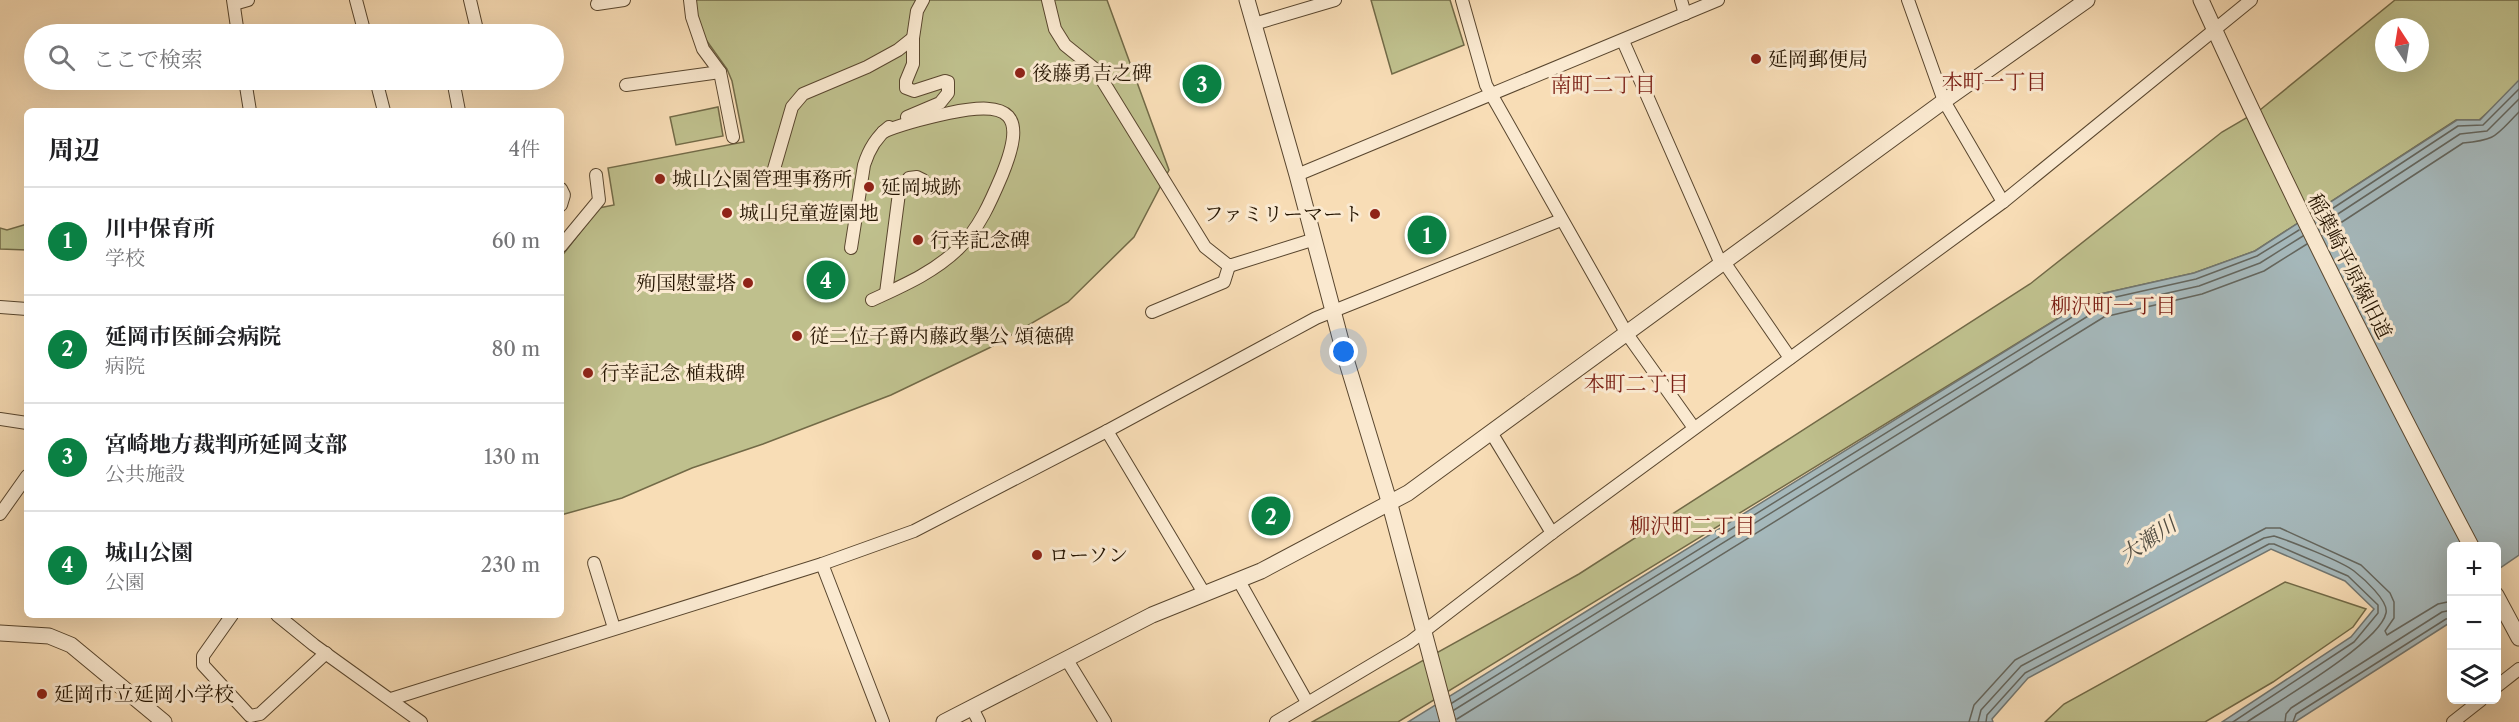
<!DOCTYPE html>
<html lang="ja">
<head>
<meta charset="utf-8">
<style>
	:root { --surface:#fff; --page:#f2f2f2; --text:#202124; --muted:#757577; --line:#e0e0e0; --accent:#0b8043 }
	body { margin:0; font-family:"Libre Caslon Text","Noto Serif JP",serif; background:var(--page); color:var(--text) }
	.controls { position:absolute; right:18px; bottom:18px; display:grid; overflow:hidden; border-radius:9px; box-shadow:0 6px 24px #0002 }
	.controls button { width:54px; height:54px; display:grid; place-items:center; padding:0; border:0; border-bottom:2px solid var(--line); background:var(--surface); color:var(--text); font:30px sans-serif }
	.compass { position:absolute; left:2375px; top:18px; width:54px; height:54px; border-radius:50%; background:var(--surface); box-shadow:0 6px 24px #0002; rotate:348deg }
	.you { position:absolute; left:1344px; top:352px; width:21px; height:21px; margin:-15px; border:4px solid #fff; border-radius:50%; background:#1a73e8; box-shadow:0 0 0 9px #1a73e833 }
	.badge { display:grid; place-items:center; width:39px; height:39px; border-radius:50%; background:var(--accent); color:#fff; font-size:20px; font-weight:700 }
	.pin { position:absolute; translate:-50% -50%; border:3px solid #fff; box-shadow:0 2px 6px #0006 }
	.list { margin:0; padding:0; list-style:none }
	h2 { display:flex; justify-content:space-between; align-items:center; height:78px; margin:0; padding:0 24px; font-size:26px }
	h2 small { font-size:20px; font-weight:400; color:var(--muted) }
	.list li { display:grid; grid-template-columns:39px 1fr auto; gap:18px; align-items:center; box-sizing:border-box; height:108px; padding:0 24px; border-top:2px solid var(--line) }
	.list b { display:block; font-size:22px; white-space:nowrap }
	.list p { margin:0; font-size:20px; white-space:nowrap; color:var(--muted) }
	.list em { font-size:20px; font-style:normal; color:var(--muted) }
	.icon { flex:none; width:33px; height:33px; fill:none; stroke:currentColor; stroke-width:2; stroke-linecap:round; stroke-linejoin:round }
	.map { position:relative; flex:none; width:2519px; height:722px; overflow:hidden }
	.search { position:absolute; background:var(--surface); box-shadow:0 6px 24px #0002; left:24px; top:24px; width:540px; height:66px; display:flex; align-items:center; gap:15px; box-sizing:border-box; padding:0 21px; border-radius:33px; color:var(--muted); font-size:22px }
	.panel { position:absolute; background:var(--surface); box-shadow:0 6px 24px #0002; left:24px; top:108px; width:540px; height:510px; border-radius:9px }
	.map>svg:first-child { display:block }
	.green { fill:#bfc08d; stroke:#726a47; stroke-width:1.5; fill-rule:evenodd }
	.water { fill:#a5b8bb; stroke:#717671; stroke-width:1.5 }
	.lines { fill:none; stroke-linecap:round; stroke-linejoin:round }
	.shore { stroke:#64665e; stroke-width:1.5 }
	.minor-casing { stroke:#59462e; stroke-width:14 }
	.tertiary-casing { stroke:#59462e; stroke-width:17 }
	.minor { stroke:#fae9d0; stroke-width:12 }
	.tertiary { stroke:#fae9d0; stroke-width:15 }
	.poi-dot { fill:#8f2418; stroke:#fae9d0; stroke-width:2 }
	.labels { text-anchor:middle; stroke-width:6; stroke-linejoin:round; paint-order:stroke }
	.poi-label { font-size:20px; fill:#241401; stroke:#fae9d0; text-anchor:start }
	.street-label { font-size:20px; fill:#241401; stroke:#fae9d0 }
	.neighbourhood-label { font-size:21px; fill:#7a1f14; stroke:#fae9d0 }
	.water-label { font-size:21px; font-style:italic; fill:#514d42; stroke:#fae9d0 }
</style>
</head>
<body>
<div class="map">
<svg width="2519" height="722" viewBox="0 0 2519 722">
	<rect width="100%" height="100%" fill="#f8ddb6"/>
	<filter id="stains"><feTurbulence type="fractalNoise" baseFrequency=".00333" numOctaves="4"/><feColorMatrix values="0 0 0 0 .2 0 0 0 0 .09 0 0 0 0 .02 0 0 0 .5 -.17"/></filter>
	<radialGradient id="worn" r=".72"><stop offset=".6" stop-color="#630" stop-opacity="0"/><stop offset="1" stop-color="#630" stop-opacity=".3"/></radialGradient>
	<g class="green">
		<polygon points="695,0 1107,0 1169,170 1134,237 1068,302 989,348 891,395 763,444 692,468 622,498 561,515 561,257 599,208 614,205 608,168 744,142 732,81 727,69 699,30"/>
		<polygon points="1371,0 1450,0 1464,45 1392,74"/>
		<path d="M2395 0H2519V85L2479 120H2456L2255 251 2194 273 2096 295 1398 722H1312L1579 574 2030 284 2222 132 2260 110ZM2384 27H2420V63H2384Z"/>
		<polygon points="718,107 723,136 676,145 670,117"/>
		<polygon points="27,224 27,250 0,249 0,228 7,230"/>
		<polygon points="2285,582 2366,609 2353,627 2273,682 2205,722 2045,722 2064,704"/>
	</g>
	<polygon class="water" points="2519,80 2519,555 2497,570 2496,546 2452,546 2451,622 2295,722 2222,722 2351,637 2374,609 2345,581 2271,549 2028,678 1992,719 1993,722 1408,722 2096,295 2194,273 2255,251 2457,120 2480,120"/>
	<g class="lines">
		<g class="shore">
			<polyline points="2315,220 2458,126 2483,125 2519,89"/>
			<polyline points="2318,227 2460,134 2487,131 2519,99"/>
			<path d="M2322 235 2463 143C2497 140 2495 136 2519 112"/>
			<polyline points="1452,703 2098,301 2196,279 2257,256 2299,230"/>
			<polyline points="1454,710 2101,308 2199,286 2260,263 2303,236"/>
			<polyline points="1457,719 2104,317 2202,294 2264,271 2307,244"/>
			<polyline points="1969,722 1974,705 2015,660 2266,528 2280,528 2361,565 2390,593 2394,602 2394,618 2385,631 2387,635 2438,604 2452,601"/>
			<path d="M1978 722 1981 710 2021 666 2264 538 2274 536C2290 541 2341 561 2354 571 2363 578 2389 601 2386 613 2380 643 2275 703 2247 722"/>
			<polyline points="1986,722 1987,715 2025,673 2269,544 2274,544 2348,576 2378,605 2378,613 2354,642 2233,722"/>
			<polyline points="2285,722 2286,714 2291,708 2442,612 2452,610"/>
			<polyline points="2293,722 2296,714 2446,619 2452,618"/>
		</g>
		<defs>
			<g id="minor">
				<polyline points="233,0 238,34"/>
				<polyline points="356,0 365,34"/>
				<polyline points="470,0 478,34"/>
				<polyline points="690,0 692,17 703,49 720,72 733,137"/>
				<polyline points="1048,0 1055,29 1065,45 1096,70 1205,247 1229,266 1315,239"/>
				<polyline points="1462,0 1486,85 1627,334 1694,428"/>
				<polyline points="1681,0 1685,14"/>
				<polyline points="1908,0 1944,101 2003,202"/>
				<polyline points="234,4 248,0"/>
				<polyline points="597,4 624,0"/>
				<polyline points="1254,24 1335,0"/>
				<polyline points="1623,41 1721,264"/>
				<polyline points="245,80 250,111"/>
				<polyline points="376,80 384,111"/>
				<polyline points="453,80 459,111"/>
				<polyline points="626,85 720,72"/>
				<polyline points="907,117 940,103 948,93 948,82 945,81 914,91 906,88 906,81 913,64 913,38 917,11 923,0"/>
				<polyline points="774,169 792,107 803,94 867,67 898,50 913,38"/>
				<polyline points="1297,175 1718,0"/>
				<polyline points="561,189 564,195 561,205"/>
				<polyline points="561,246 599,200 596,175"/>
				<path d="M851 248 864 165C869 149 876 137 889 127"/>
				<polyline points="1724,262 1790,358"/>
				<polyline points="886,293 899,193 909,178 917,177 923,180 926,188"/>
				<path d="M872 300C902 286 933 273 958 249 979 229 991 201 1002 175 1027 114 1011 100 949 113 926 118 904 123 883 132"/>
				<polyline points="0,307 27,309"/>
				<polyline points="1152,312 1224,282 1229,266"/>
				<polyline points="0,419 27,423"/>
				<polyline points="1107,431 1204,593"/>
				<polyline points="1492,434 1552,533"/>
				<polyline points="0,514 27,476"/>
				<polyline points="594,563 614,628"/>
				<polyline points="822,564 883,722"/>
				<polyline points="1239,581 1307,702"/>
				<polyline points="232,615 203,656 203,665 250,716 260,714 326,653"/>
				<polyline points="277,615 314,645 421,722"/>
				<polyline points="1067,660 1105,722"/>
				<polyline points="2496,687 2519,669"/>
				<polyline points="391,699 822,564 914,531 1107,431 1316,318 1561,220"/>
				<polyline points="972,708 979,722"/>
				<polyline points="1276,722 1410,642 1552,533 2003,202 2251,0"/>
				<polyline points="2453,722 2481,700"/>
			</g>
			<g id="tertiary">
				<polyline points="1247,0 1297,175 1345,356 1389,501 1448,722"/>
				<path d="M2201 0C2285 186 2376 366 2471 546"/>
				<polyline points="2496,595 2519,638"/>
				<polyline points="0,633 49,636 71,645 164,722"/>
				<polyline points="944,722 1152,615 1261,571 1408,493 1944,101 2087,0"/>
			</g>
		</defs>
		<use href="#minor" class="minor-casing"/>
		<use href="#tertiary" class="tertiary-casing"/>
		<use href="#minor" class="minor"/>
		<use href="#tertiary" class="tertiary"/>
	</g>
	<g class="poi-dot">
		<circle cx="1756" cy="59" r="6"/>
		<circle cx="1020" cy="73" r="6"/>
		<circle cx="660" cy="179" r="6"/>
		<circle cx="869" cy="187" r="6"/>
		<circle cx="727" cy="213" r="6"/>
		<circle cx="1375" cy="214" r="6"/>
		<circle cx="918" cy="240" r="6"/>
		<circle cx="748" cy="283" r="6"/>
		<circle cx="797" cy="336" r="6"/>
		<circle cx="588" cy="373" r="6"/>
		<circle cx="1037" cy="555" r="6"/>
		<circle cx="42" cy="694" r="6"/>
	</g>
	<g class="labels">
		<g class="poi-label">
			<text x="1768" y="66">延岡郵便局</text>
			<text x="1032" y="80">後藤勇吉之碑</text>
			<text x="672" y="186">城山公園管理事務所</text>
			<text x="881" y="194">延岡城跡</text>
			<text x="739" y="220">城山兒童遊園地</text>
			<text x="1363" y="221" text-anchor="end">ファミリーマート</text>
			<text x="930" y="247">行幸記念碑</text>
			<text x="736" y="290" text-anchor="end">殉国慰霊塔</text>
			<text x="809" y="343">従二位子爵内藤政擧公 頌徳碑</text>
			<text x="600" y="380">行幸記念 植栽碑</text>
			<text x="1049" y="562">ローソン</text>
			<text x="54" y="701">延岡市立延岡小学校</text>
		</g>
		<g class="street-label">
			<text transform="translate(2350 266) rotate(63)" y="7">稲葉崎平原線旧道</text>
		</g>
		<g class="neighbourhood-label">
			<text x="1994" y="89">本町一丁目</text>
			<text x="1603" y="92">南町二丁目</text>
			<text x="2113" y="313">柳沢町一丁目</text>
			<text x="1636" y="391">本町二丁目</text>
			<text x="1692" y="533">柳沢町二丁目</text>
		</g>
		<g class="water-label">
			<text transform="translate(2148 540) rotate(-34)" y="7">大瀬川</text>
		</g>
	</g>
	<rect width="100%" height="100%" filter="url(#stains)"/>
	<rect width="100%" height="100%" fill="url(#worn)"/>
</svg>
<div class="controls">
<button>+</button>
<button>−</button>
<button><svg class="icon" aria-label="layers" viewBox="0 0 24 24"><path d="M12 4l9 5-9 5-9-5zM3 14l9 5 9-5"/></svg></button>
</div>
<svg class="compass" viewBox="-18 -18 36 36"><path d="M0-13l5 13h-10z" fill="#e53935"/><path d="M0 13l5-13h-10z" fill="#757577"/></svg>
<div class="you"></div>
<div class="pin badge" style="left:1427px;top:235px">1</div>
<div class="pin badge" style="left:1271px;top:516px">2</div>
<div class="pin badge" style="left:1202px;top:84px">3</div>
<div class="pin badge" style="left:826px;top:280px">4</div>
<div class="search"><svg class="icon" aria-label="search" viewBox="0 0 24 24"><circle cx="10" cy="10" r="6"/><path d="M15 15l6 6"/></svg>ここで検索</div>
<section class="panel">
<h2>周辺<small>4件</small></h2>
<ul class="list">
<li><span class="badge">1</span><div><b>川中保育所</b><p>学校</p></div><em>60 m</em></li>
<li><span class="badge">2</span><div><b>延岡市医師会病院</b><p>病院</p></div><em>80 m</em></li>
<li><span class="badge">3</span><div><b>宮崎地方裁判所延岡支部</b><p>公共施設</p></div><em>130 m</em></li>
<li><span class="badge">4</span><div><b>城山公園</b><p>公園</p></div><em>230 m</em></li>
</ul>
</section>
</div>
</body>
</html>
